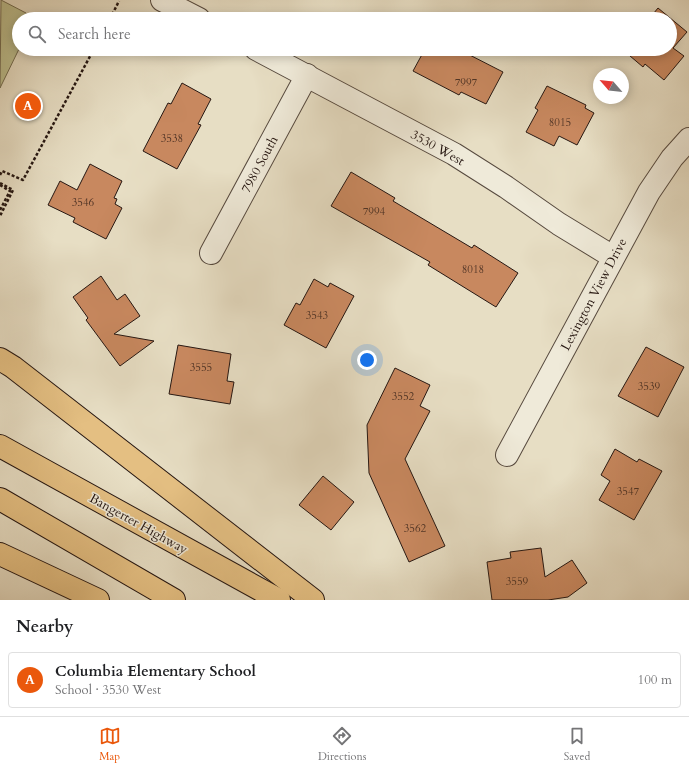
<!DOCTYPE html>
<html lang="en">
<head>
<meta charset="utf-8">
<style>
	:root { --surface:#fff; --page:#f6f6f6; --text:#202124; --muted:#757577; --line:#e0e0e0; --accent:#ea580c }
	body { margin:0; font-family:Cardo,serif; background:var(--page); color:var(--text) }
	.compass { position:absolute; left:593px; top:68px; width:36px; height:36px; border-radius:50%; background:var(--surface); box-shadow:0 2px 10px #0003; rotate:298deg }
	.you { position:absolute; left:367px; top:360px; width:14px; height:14px; margin:-10px; border:3px solid #fff; border-radius:50%; background:#1a73e8; box-shadow:0 0 0 6px #1a73e833 }
	.badge { display:grid; place-items:center; width:26px; height:26px; border-radius:50%; background:var(--accent); color:#fff; font-size:13px; font-weight:700 }
	.pin { position:absolute; translate:-50% -50%; border:2px solid #fff; box-shadow:0 1px 4px #0006 }
	.list { margin:0; padding:0; list-style:none }
	h2 { display:flex; justify-content:space-between; align-items:center; height:52px; margin:0; padding:0 16px; font-size:17px }
	h2 small { font-size:13px; font-weight:400; color:var(--muted) }
	.list li { display:grid; grid-template-columns:26px 1fr auto; gap:12px; align-items:center; box-sizing:border-box; height:56px; margin:0 8px 8px; padding:0 8px; border:1px solid var(--line); border-radius:4px }
	.list b { display:block; font-size:15px; white-space:nowrap }
	.list p { margin:0; font-size:13px; white-space:nowrap; color:var(--muted) }
	.list em { font-size:13px; font-style:normal; color:var(--muted) }
	.icon { flex:none; width:22px; height:22px; fill:none; stroke:currentColor; stroke-width:2; stroke-linecap:round; stroke-linejoin:round }
	.map { position:relative; flex:none; width:689px; height:600px; overflow:hidden }
	.search { position:absolute; background:var(--surface); box-shadow:0 2px 10px #0003; left:12px; right:12px; top:12px; height:44px; display:flex; align-items:center; gap:10px; box-sizing:border-box; padding:0 14px; border-radius:22px; color:var(--muted); font-size:15px }
	.sheet { height:116px; background:var(--surface) }
	nav { display:flex; justify-content:space-around; align-items:center; box-sizing:border-box; height:56px; border-top:1px solid var(--line); background:var(--surface); font-size:11px; color:var(--muted) }
	nav a { display:grid; justify-items:center; gap:2px }
	nav .on { color:var(--accent) }
	.map>svg:first-child { display:block }
	.green { fill:#bdbf8f; stroke:#726b50 }
	.building { fill:#c8885f; stroke:#261712 }
	.lines { fill:none; stroke-linecap:round; stroke-linejoin:round }
	.street-casing { stroke:#56493e; stroke-width:24 }
	.highway-casing { stroke:#261712; stroke-width:24 }
	.path { stroke:#261712; stroke-width:2.5; stroke-dasharray:3 2; stroke-linecap:butt }
	.street { stroke:#efead9; stroke-width:22 }
	.highway { stroke:#e4bf82; stroke-width:22 }
	.labels { text-anchor:middle; stroke-width:3; stroke-linejoin:round; paint-order:stroke }
	.number-label { font-size:11px; fill:#4e3325 }
	.street-label { font-size:13px; fill:#261712; stroke:#efead9 }
</style>
</head>
<body>
<div class="map">
<svg width="689" height="600" viewBox="0 0 689 600">
	<rect width="100%" height="100%" fill="#e7dec4"/>
	<filter id="stains"><feTurbulence type="fractalNoise" baseFrequency=".005" numOctaves="4"/><feColorMatrix values="0 0 0 0 .2 0 0 0 0 .09 0 0 0 0 .02 0 0 0 .5 -.17"/></filter>
	<radialGradient id="worn" r=".72"><stop offset=".6" stop-color="#630" stop-opacity="0"/><stop offset="1" stop-color="#630" stop-opacity=".3"/></radialGradient>
	<polygon class="green" points="1,0 26,13 28,19 19,19 19,49 0,88"/>
	<g class="building">
		<polygon points="658,8 687,32 673,48 684,56 664,80 645,64 643,67 623,50 670,49 670,19 649,19"/>
		<polygon points="425,49 458,49 503,72 486,104 461,92 459,95 413,71"/>
		<polygon points="182,83 211,99 198,124 201,125 177,169 143,151 168,103 171,104"/>
		<polygon points="547,86 586,105 585,108 594,113 577,145 559,136 554,146 526,132 538,110 535,108"/>
		<polygon points="90,164 122,181 114,198 117,199 115,204 122,208 106,239 73,222 75,218 48,205 60,181 77,190"/>
		<polygon points="351,172 395,198 393,201 472,248 474,245 518,273 496,307 428,265 430,262 331,206"/>
		<polygon points="101,276 117,300 125,294 140,316 114,334 154,341 120,366 86,320 88,318 73,297"/>
		<polygon points="314,279 328,287 330,283 354,296 326,348 284,325 296,303 300,305"/>
		<polygon points="178,345 231,354 227,381 234,382 230,404 169,394"/>
		<polygon points="646,347 684,367 658,417 618,396"/>
		<polygon points="395,368 430,385 420,406 430,411 405,459 445,546 409,562 369,473 367,425"/>
		<polygon points="615,449 637,462 639,459 662,471 634,520 599,500 610,481 601,475"/>
		<polygon points="323,476 354,502 331,530 299,505"/>
		<polygon points="541,548 545,577 572,560 587,583 568,597 548,600 492,600 487,562 511,558 510,552"/>
	</g>
	<g class="lines">
		<defs>
			<g id="street">
				<polyline points="162,0 199,19"/>
				<polyline points="256,49 454,154 506,187 559,224 613,257"/>
				<polyline points="211,253 307,75"/>
				<polyline points="507,455 649,192 672,158 689,139"/>
			</g>
			<g id="highway">
				<polyline points="0,359 13,367 313,600"/>
				<polyline points="0,446 279,600"/>
				<polyline points="0,499 174,600"/>
				<polyline points="0,554 98,600"/>
			</g>
		</defs>
		<use href="#street" class="street-casing"/>
		<use href="#highway" class="highway-casing"/>
		<g class="path">
			<polyline points="110,19 119,1"/>
			<polyline points="0,175 2,171 23,180 94,49"/>
			<polyline points="0,183 13,190 0,216"/>
			<polyline points="0,185 10,191 0,210"/>
		</g>
		<use href="#street" class="street"/>
		<use href="#highway" class="highway"/>
	</g>
	<g class="labels">
		<g class="number-label">
			<text x="466" y="86">7997</text>
			<text x="560" y="126">8015</text>
			<text x="172" y="142">3538</text>
			<text x="83" y="206">3546</text>
			<text x="374" y="215">7994</text>
			<text x="473" y="273">8018</text>
			<text x="317" y="319">3543</text>
			<text x="201" y="371">3555</text>
			<text x="649" y="390">3539</text>
			<text x="403" y="400">3552</text>
			<text x="628" y="495">3547</text>
			<text x="415" y="532">3562</text>
			<text x="517" y="585">3559</text>
		</g>
		<g class="street-label">
			<text transform="translate(438 147) rotate(29)" y="5">3530 West</text>
			<text transform="translate(259 164) rotate(-62)" y="5">7980 South</text>
			<text transform="translate(593 294) rotate(-62)" y="5">Lexington View Drive</text>
			<text transform="translate(139 523) rotate(29)" y="5">Bangerter Highway</text>
		</g>
	</g>
	<rect width="100%" height="100%" filter="url(#stains)"/>
	<rect width="100%" height="100%" fill="url(#worn)"/>
</svg>
<svg class="compass" viewBox="-18 -18 36 36"><path d="M0-13l5 13h-10z" fill="#e53935"/><path d="M0 13l5-13h-10z" fill="#757577"/></svg>
<div class="you"></div>
<div class="pin badge" style="left:28px;top:106px">A</div>
<div class="search"><svg class="icon" aria-label="search" viewBox="0 0 24 24"><circle cx="10" cy="10" r="6"/><path d="M15 15l6 6"/></svg>Search here</div>
</div>
<section class="sheet">
<h2>Nearby<small></small></h2>
<ul class="list">
<li><span class="badge">A</span><div><b>Columbia Elementary School</b><p>School · 3530 West</p></div><em>100 m</em></li>
</ul>
</section>
<nav>
<a class="on"><svg class="icon" aria-label="map" viewBox="0 0 24 24"><path d="M3 6l6-2 6 2 6-2v14l-6 2-6-2-6 2zM9 4v14M15 6v14"/></svg>Map</a>
<a><svg class="icon" aria-label="directions" viewBox="0 0 24 24"><path d="M12 3l9 9-9 9-9-9zM9 14v-3h6M13 9l2 2-2 2"/></svg>Directions</a>
<a><svg class="icon" aria-label="saved" viewBox="0 0 24 24"><path d="M7 4h10v16l-5-4-5 4z"/></svg>Saved</a>
</nav>
</body>
</html>
